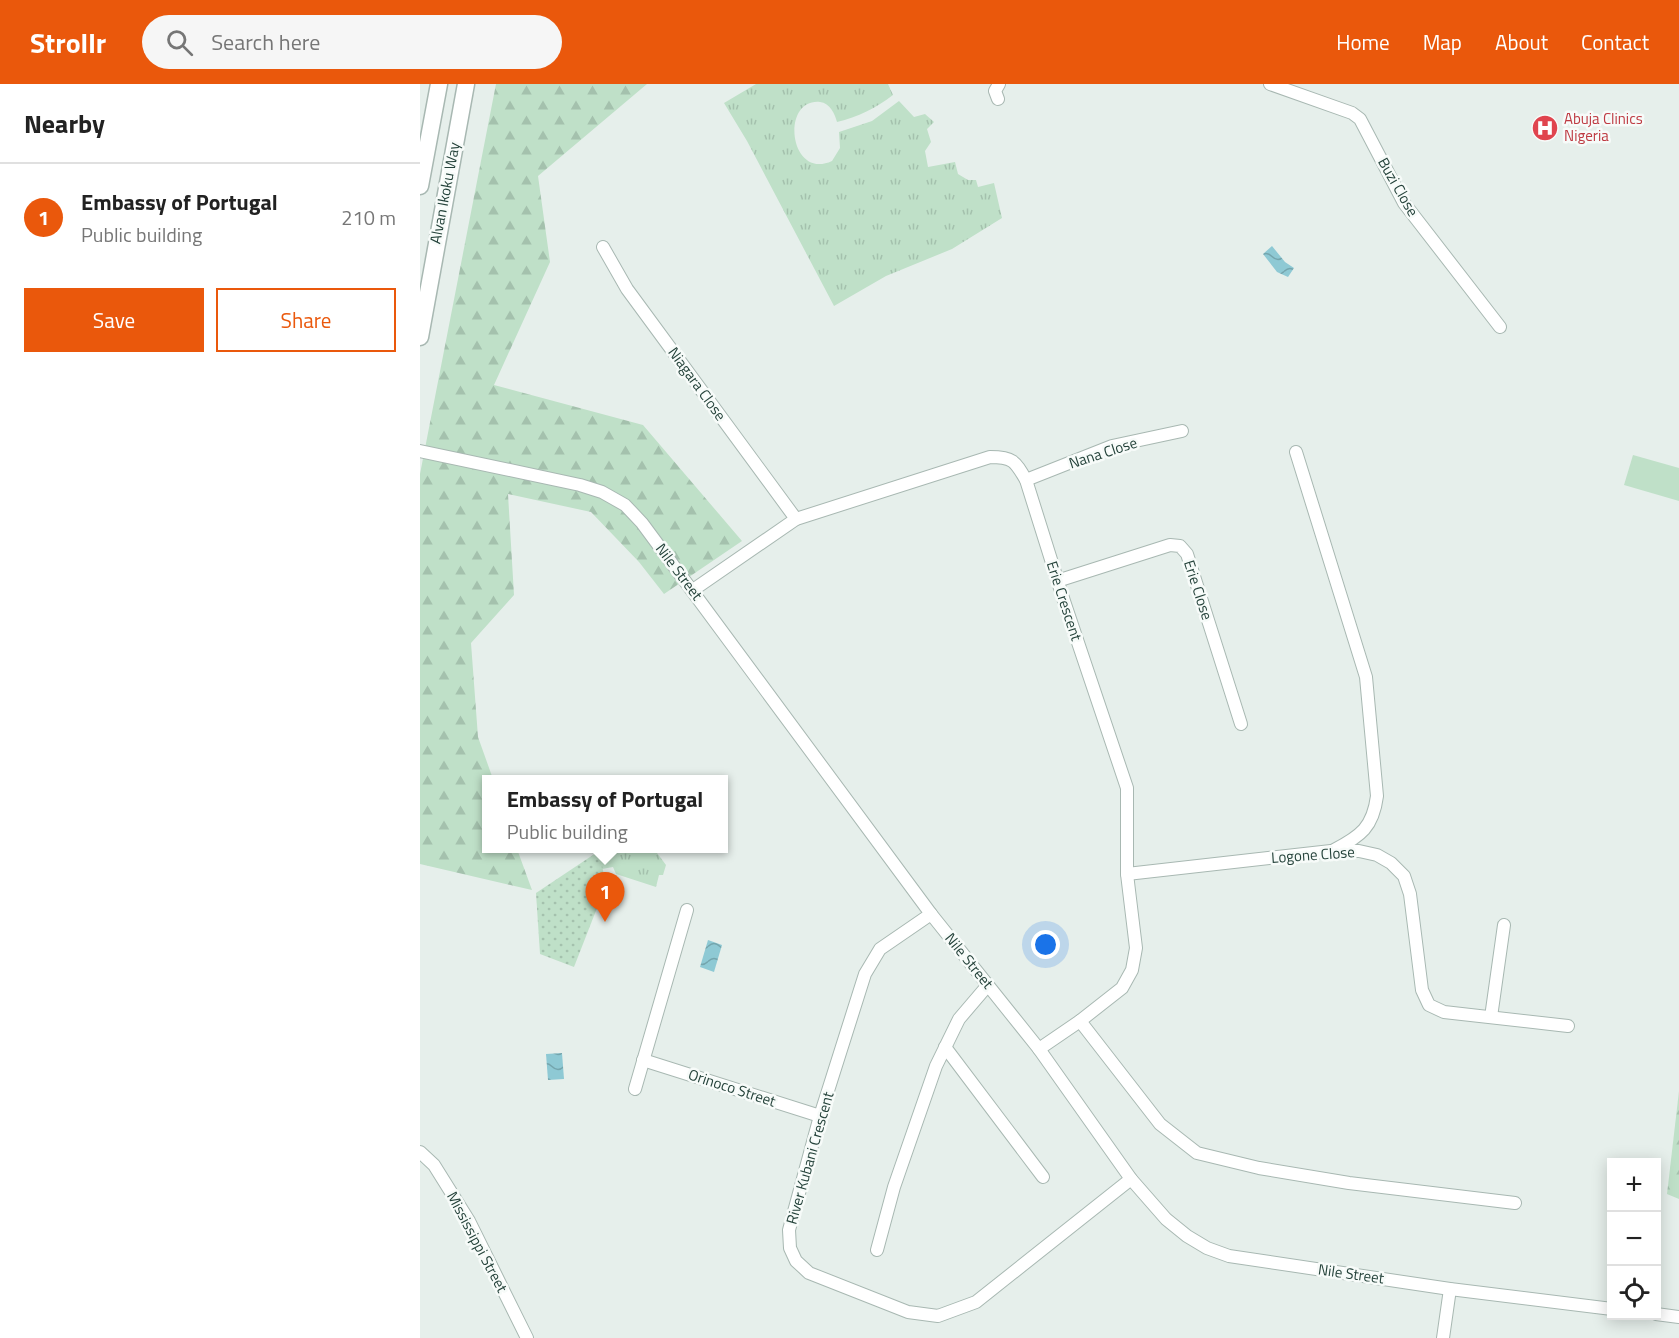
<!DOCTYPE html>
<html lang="en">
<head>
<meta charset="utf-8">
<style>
	:root { --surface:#fff; --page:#f6f6f6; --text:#222; --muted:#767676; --line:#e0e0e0; --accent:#ea580c }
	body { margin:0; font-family:"Titillium Web",sans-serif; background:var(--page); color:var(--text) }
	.controls { position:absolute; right:18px; bottom:18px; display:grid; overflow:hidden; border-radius:0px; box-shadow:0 3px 15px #0003 }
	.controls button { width:54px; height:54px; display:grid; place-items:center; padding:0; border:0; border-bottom:2px solid var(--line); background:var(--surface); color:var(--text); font:30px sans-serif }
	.you { position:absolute; left:626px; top:861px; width:21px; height:21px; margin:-15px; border:4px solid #fff; border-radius:50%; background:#1a73e8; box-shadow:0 0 0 9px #1a73e833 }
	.badge { display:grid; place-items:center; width:39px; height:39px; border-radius:50%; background:var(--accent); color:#fff; font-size:20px; font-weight:700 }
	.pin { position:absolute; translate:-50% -50px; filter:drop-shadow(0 2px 3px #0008) }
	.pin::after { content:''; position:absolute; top:32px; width:21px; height:18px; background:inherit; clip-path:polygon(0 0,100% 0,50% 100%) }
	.popup { position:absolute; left:62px; top:691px; width:246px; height:78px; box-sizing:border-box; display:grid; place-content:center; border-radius:0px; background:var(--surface); filter:drop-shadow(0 2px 4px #0005); font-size:20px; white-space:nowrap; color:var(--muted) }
	.popup b { font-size:22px; color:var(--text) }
	.popup::after { content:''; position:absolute; left:50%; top:100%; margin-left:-12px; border:12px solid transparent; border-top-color:var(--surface) }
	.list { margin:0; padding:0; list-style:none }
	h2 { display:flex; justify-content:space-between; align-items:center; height:78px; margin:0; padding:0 24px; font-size:26px }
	h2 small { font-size:20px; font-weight:400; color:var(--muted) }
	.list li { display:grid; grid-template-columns:39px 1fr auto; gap:18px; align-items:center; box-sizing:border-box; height:108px; padding:0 24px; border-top:2px solid var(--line) }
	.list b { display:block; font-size:22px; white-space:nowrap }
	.list p { margin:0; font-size:20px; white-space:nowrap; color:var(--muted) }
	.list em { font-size:20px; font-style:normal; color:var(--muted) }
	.actions { display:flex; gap:12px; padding:18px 24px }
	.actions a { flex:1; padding:14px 0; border:2px solid var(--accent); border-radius:0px; text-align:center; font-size:21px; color:var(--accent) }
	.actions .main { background:var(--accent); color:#fff }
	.icon { flex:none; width:33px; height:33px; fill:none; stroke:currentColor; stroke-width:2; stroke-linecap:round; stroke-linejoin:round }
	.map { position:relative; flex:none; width:1259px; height:1254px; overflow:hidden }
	header { display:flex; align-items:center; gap:36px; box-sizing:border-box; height:84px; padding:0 30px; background:var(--accent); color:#fff }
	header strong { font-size:28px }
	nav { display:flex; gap:33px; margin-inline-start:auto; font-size:21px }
	.search { width:420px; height:54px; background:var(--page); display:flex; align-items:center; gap:15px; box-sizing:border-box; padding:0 21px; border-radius:33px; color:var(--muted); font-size:22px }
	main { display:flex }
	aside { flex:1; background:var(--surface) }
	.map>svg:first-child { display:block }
	.grass { fill:url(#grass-tufts) }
	.forest { fill:url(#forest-firs) }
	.garden { fill:url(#garden-dots) }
	.pitch { fill:#bfe0c8 }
	.water { fill:url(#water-waves) }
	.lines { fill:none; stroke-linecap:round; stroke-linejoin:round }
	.minor-casing { stroke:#a8b8b2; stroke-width:14 }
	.tertiary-casing { stroke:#a8b8b2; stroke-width:19 }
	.minor { stroke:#fff; stroke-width:12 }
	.tertiary { stroke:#fff; stroke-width:16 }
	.labels { text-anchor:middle; stroke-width:5; stroke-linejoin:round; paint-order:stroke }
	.health-label { font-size:15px; fill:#be3a42; stroke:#f7fbf9; text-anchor:start }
	.street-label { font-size:15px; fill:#24423a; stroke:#f7fbf9 }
</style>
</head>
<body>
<header>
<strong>Strollr</strong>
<div class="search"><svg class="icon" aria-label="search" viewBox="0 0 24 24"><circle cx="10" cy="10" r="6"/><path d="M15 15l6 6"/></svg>Search here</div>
<nav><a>Home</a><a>Map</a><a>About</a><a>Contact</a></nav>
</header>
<main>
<aside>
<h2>Nearby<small></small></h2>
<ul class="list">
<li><span class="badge">1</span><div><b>Embassy of Portugal</b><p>Public building</p></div><em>210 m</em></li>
</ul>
<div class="actions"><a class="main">Save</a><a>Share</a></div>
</aside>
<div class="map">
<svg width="1259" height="1254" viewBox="0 0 1259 1254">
	<defs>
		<pattern id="grass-tufts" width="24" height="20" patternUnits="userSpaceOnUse" patternTransform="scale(1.5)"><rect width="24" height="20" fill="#bfe0c8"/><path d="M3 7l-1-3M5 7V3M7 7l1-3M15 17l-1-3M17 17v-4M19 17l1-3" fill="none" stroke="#a4c1ad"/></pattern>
		<pattern id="forest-firs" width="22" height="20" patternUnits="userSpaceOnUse" patternTransform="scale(1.5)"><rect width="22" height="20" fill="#bfe0c8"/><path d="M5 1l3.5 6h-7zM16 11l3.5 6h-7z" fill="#a4c1ad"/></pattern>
		<pattern id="garden-dots" width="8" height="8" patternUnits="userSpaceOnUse" patternTransform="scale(1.5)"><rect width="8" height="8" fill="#bfe0c8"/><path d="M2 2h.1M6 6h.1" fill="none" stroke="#a4c1ad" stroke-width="1.8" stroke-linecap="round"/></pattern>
		<pattern id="water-waves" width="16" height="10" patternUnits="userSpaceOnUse" patternTransform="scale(1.5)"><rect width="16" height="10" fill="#8ec9d4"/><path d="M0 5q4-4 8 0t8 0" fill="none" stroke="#74a5ad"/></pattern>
	</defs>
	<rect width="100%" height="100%" fill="#e6efeb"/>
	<g class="grass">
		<path d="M336 0H468L473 11C456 24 438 33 417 38 415 30 410 19 400 18 360 14 369 97 412 77L420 64 419 48 452 37 479 17 494 33 505 30 514 38 507 45 511 58 505 67 508 83 535 78 538 90 548 96H556L558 103 574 99 582 134 532 165 466 192 414 222 327 57 304 19Z"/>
		<polygon points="182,764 234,765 246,781 243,791 239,791 236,803 196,790 193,783 182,785 179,767"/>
	</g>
	<g class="forest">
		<polygon points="76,0 227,0 118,92 130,178 74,301 223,341 322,457 244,510 219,478 171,428 88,410 94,511 51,559 58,653 73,695 66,696 66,764 97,765 112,806 0,780 0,390"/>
		<polygon points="1259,1007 1259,1115 1247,1110"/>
	</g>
	<polygon class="garden" points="179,767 186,801 154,883 120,870 116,809"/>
	<polygon class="pitch" points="1213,371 1259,384 1259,417 1204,401"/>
	<g class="water">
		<polygon points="852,162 865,178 874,184 868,193 857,188 843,170"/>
		<polygon points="288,856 302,861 294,888 280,883"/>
		<polygon points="142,969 144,995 128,996 126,970"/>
	</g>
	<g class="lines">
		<defs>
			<g id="minor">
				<polyline points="850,0 932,29 940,35 984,119 1080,243"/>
				<polyline points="578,15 575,7 579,0"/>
				<polyline points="183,163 207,205 376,435"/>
				<polyline points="0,367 160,401 182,408 205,421 222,439 511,830 619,965 711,1095 746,1135 767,1152 787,1164 809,1172 1030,1205 1192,1225"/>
				<path d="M876 368 946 593 957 712C953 743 941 752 914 766"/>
				<polyline points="606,396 692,362 762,347"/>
				<polyline points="637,497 750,461 760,462 767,470 821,640"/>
				<path d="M273 506 376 435 570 373C593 373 595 377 606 396L644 517 707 704V790L716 864 712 886 702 904 660 937 619 965"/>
				<polyline points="707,790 911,767 939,767 957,771 971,779 984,792 990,810 1002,906 1009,921 1024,928 1148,942"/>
				<polyline points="511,830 460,865 445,890 400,1032 369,1146 370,1164 376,1177 389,1189 488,1228 518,1232 556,1218 711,1095"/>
				<polyline points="1071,933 1084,841"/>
				<polyline points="660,937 740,1040 777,1069 839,1084 929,1099 1095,1119"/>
				<polyline points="525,963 623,1093"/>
				<polyline points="223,976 400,1032"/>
				<polyline points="215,1005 267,826"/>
				<polyline points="0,1068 14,1081 49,1137 107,1254"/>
				<polyline points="457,1166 474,1103 516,982 539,935 568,901"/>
				<polyline points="1236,1230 1259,1233"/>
				<polyline points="1023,1254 1030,1205"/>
			</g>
			<g id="tertiary">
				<polyline points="0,102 19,0"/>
				<polyline points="0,253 46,0"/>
			</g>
		</defs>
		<use href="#minor" class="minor-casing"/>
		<use href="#tertiary" class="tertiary-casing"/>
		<use href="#minor" class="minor"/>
		<use href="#tertiary" class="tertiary"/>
	</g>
	<defs>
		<symbol id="hospital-disc" viewBox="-11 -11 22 22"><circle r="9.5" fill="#e0444e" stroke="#f7fbf9"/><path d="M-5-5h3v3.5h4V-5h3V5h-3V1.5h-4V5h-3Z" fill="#fff"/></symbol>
	</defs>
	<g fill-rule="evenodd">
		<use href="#hospital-disc" x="1110" y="29" width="30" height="30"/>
	</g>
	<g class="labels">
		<g class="health-label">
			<text x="1144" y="40">Abuja Clinics<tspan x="1144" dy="17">Nigeria</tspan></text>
		</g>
		<g class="street-label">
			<text transform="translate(978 103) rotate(60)" y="5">Buzi Close</text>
			<text transform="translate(25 109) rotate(-79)" y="5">Alvan Ikoku Way</text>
			<text transform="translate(277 300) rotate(54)" y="5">Niagara Close</text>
			<text transform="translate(683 369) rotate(-18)" y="5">Nana Close</text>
			<text transform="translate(259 488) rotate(53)" y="5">Nile Street</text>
			<text transform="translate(778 506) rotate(72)" y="5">Erie Close</text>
			<text transform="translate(644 517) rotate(72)" y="5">Erie Crescent</text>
			<text transform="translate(893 771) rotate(-4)" y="5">Logone Close</text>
			<text transform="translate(549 877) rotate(51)" y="5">Nile Street</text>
			<text transform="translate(312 1004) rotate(18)" y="5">Orinoco Street</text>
			<text transform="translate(390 1074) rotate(-74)" y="5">River Kubani Crescent</text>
			<text transform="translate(57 1158) rotate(62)" y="5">Mississippi Street</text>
			<text transform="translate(931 1190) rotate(8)" y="5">Nile Street</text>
		</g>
	</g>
</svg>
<div class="controls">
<button>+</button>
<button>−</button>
<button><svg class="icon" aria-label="locate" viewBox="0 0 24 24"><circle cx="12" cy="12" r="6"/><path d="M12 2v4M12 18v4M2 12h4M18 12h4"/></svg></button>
</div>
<div class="you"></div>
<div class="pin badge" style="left:185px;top:838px">1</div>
<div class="popup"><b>Embassy of Portugal</b>Public building</div>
</div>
</main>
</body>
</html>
